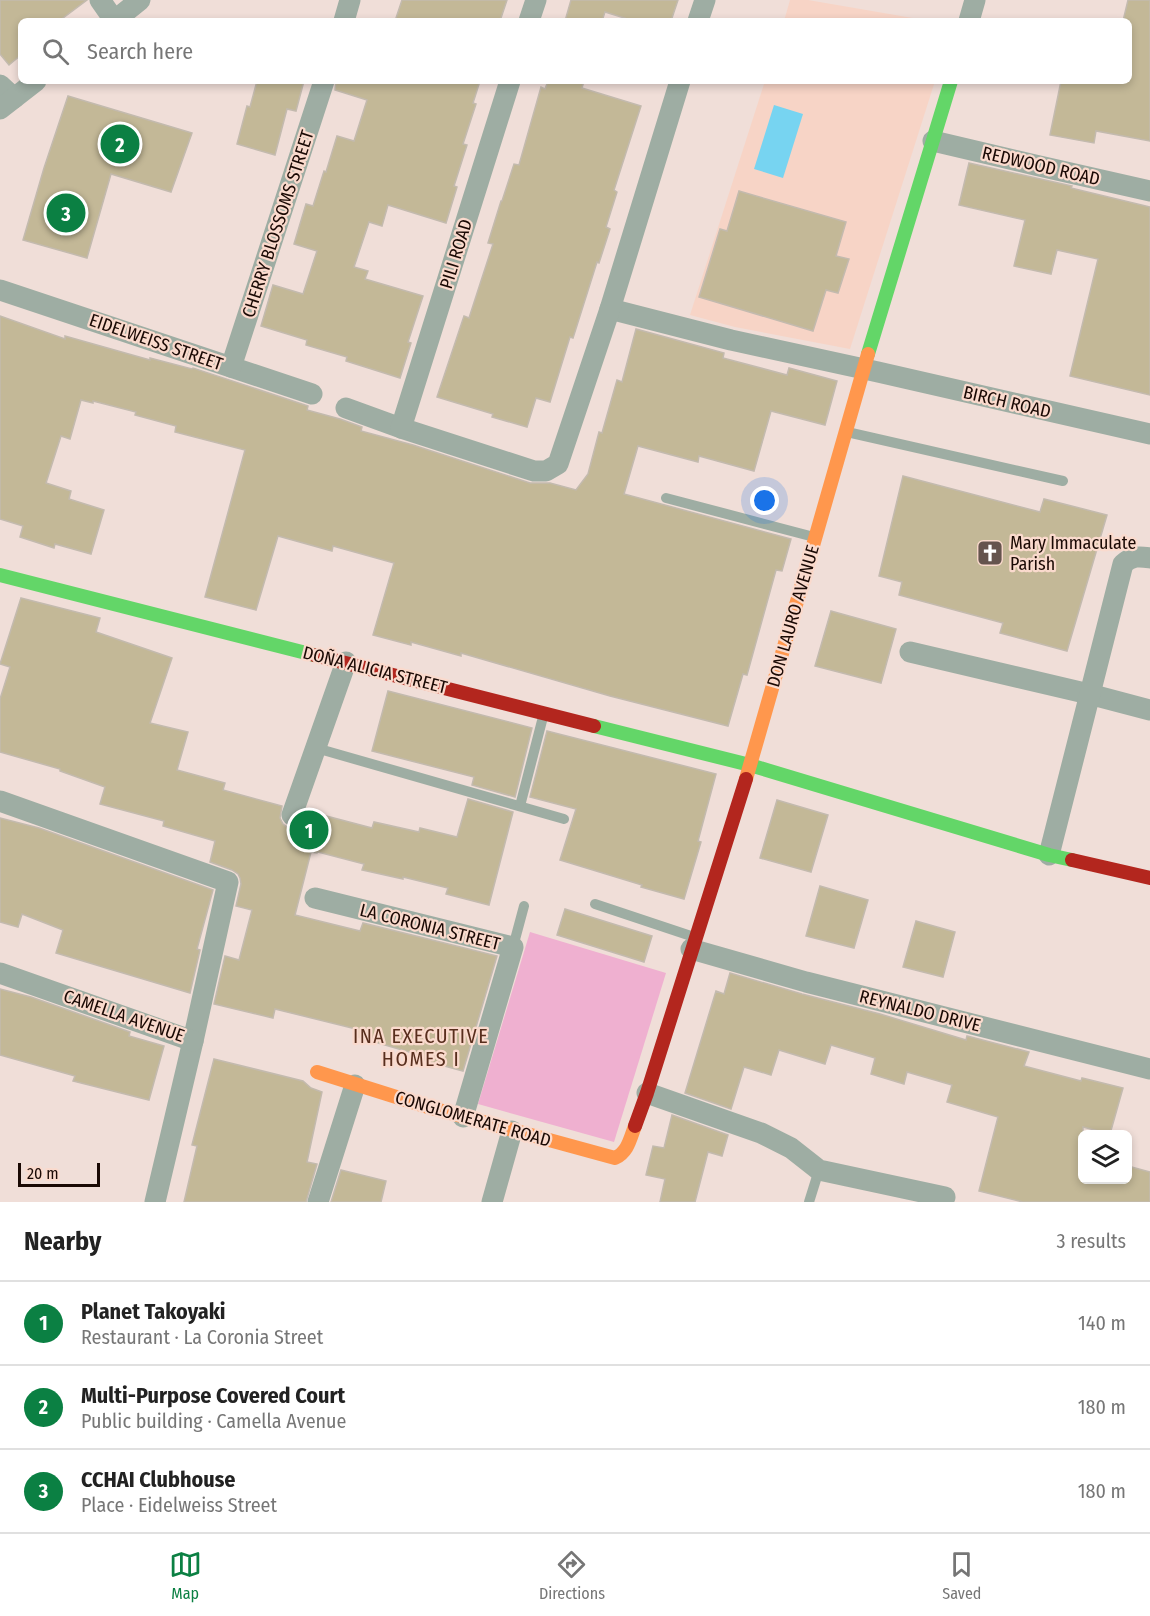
<!DOCTYPE html>
<html lang="en">
<head>
<meta charset="utf-8">
<style>
	:root { --surface:#fff; --page:#f6f6f6; --text:#222; --muted:#767676; --line:#e0e0e0; --accent:#0b8043 }
	body { margin:0; font-family:"Fira Sans Condensed",sans-serif; background:var(--page); color:var(--text) }
	.controls { position:absolute; right:18px; bottom:18px; display:grid; overflow:hidden; border-radius:9px; box-shadow:0 3px 9px #0003 }
	.controls button { width:54px; height:54px; display:grid; place-items:center; padding:0; border:0; border-bottom:2px solid var(--line); background:var(--surface); color:var(--text); font:30px sans-serif }
	.scale { position:absolute; left:18px; bottom:15px; width:82px; box-sizing:border-box; padding-left:6px; border:3px solid #1a0904; border-top:0; font-size:16px; line-height:21px; white-space:nowrap; color:#1a0904; -webkit-text-stroke:4px #fadacd; paint-order:stroke }
	.you { position:absolute; left:765px; top:501px; width:21px; height:21px; margin:-15px; border:4px solid #fff; border-radius:50%; background:#1a73e8; box-shadow:0 0 0 9px #1a73e833 }
	.badge { display:grid; place-items:center; width:39px; height:39px; border-radius:50%; background:var(--accent); color:#fff; font-size:20px; font-weight:700 }
	.pin { position:absolute; translate:-50% -50%; border:3px solid #fff; box-shadow:0 2px 6px #0006 }
	.list { margin:0; padding:0; list-style:none }
	h2 { display:flex; justify-content:space-between; align-items:center; height:78px; margin:0; padding:0 24px; font-size:26px }
	h2 small { font-size:20px; font-weight:400; color:var(--muted) }
	.list li { display:grid; grid-template-columns:39px 1fr auto; gap:18px; align-items:center; box-sizing:border-box; height:84px; padding:0 24px; border-top:2px solid var(--line) }
	.list b { display:block; font-size:22px; white-space:nowrap }
	.list p { margin:0; font-size:20px; white-space:nowrap; color:var(--muted) }
	.list em { font-size:20px; font-style:normal; color:var(--muted) }
	.icon { flex:none; width:33px; height:33px; fill:none; stroke:currentColor; stroke-width:2; stroke-linecap:round; stroke-linejoin:round }
	.map { position:relative; flex:none; width:1150px; height:1202px; overflow:hidden }
	.search { position:absolute; background:var(--surface); box-shadow:0 3px 9px #0003; left:18px; right:18px; top:18px; height:66px; display:flex; align-items:center; gap:15px; box-sizing:border-box; padding:0 21px; border-radius:9px; color:var(--muted); font-size:22px }
	.sheet { height:330px; background:var(--surface) }
	nav { display:flex; justify-content:space-around; align-items:center; box-sizing:border-box; height:84px; border-top:2px solid var(--line); background:var(--surface); font-size:16px; color:var(--muted) }
	nav a { display:grid; justify-items:center; gap:3px }
	nav .on { color:var(--accent) }
	.map>svg:first-child { display:block }
	.built { fill:#f7d4c6 }
	.green { fill:#efb0d0 }
	.water { fill:#77d4f1 }
	.building { fill:#c3b897; stroke:#c3baae; stroke-width:1.5 }
	.lines { fill:none; stroke-linecap:round; stroke-linejoin:round }
	.lane { stroke:#9eada3; stroke-width:10 }
	.street { stroke:#9eada3; stroke-width:21 }
	.fast { stroke:#63d668; stroke-width:14 }
	.slow { stroke:#ff974d; stroke-width:14 }
	.jam { stroke:#b3261e; stroke-width:14 }
	.labels { text-anchor:middle; stroke-width:4.5; stroke-linejoin:round; paint-order:stroke }
	.street-label { font-size:18px; fill:#1a0904; stroke:#fadacd }
	.poi-label { font-size:18px; fill:#1a0904; stroke:#fadacd; text-anchor:start }
	.neighbourhood-label { font-size:20px; letter-spacing:1.5px; fill:#582e1d; stroke:#fadacd }
</style>
</head>
<body>
<div class="map">
<svg width="1150" height="1202" viewBox="0 0 1150 1202">
	<rect width="100%" height="100%" fill="#f0ded8"/>
	<g class="built">
		<polygon points="790,0 808,0 930,21 784,21"/>
		<polygon points="765,81 935,81 850,349 735,327 690,315"/>
	</g>
	<polygon class="green" points="530,932 666,973 614,1142 478,1104"/>
	<polygon class="water" points="774,105 803,114 783,178 754,169"/>
	<g class="building">
		<polygon points="0,0 87,0 59,21 21,21 21,55 9,65 0,54"/>
		<polygon points="402,0 507,0 500,21 395,21"/>
		<polygon points="571,0 678,0 671,21 634,21 605,12 602,21 565,21"/>
		<polygon points="1128,0 1150,0 1150,141 1096,131 1094,143 1050,135 1061,81 1129,81 1129,21 1123,21"/>
		<polygon points="257,81 304,81 296,111 287,109 275,155 237,144 247,106 250,107"/>
		<polygon points="336,81 480,81 473,103 476,104 463,144 467,145 454,186 457,187 446,223 388,205 382,226 369,222 354,267 368,271 365,279 423,296 408,342 411,343 400,378 346,361 347,357 306,345 307,340 261,326 273,285 303,294 317,251 294,244 306,204 313,206 324,171 326,172 337,136 354,141 367,100 335,90"/>
		<polygon points="548,81 584,81 582,88 641,106 614,190 617,192 606,227 610,229 599,263 597,262 573,338 570,337 550,402 536,398 527,427 492,417 493,414 437,397 464,316 469,318 480,284 493,244 488,243 501,201 502,201 514,164 519,165 541,87 545,89"/>
		<polygon points="68,96 192,133 171,192 111,174 87,258 23,240 44,168"/>
		<polygon points="969,163 1072,186 1071,188 1150,207 1150,395 1070,376 1098,259 1057,250 1051,274 1014,266 1025,220 959,205"/>
		<polygon points="739,191 846,222 836,256 849,259 838,293 826,290 813,331 699,297 720,229 727,231"/>
		<polygon points="0,316 65,339 65,336 150,360 150,358 192,369 193,368 308,406 307,410 340,419 362,427 361,431 413,445 530,483 550,483 576,490 588,474 599,432 602,433 617,380 622,382 636,329 724,353 723,358 787,375 789,368 837,381 825,425 771,411 754,471 699,456 698,462 638,446 624,494 791,539 782,571 776,570 747,675 743,674 728,726 610,696 461,653 461,656 411,642 411,645 373,635 394,563 333,546 332,551 278,536 256,610 205,597 245,450 175,432 176,426 135,415 136,412 93,401 93,403 81,400 70,439 61,436 46,483 71,491 69,499 104,510 91,554 55,544 54,548 20,537 23,526 0,519"/>
		<polygon points="903,476 1040,512 1044,499 1107,515 1067,651 1000,633 1003,623 899,595 902,582 879,576"/>
		<polygon points="21,598 100,618 96,632 172,658 150,723 188,732 177,770 225,783 223,790 282,806 280,818 283,824 287,827 294,828 300,825 307,811 372,828 374,822 419,832 420,828 457,837 468,799 513,812 489,905 446,894 448,888 403,877 403,879 362,870 364,864 318,852 317,853 311,852 295,915 360,931 363,923 497,956 463,1071 415,1058 416,1054 354,1036 356,1029 275,1009 273,1018 214,1004 225,956 239,960 252,910 236,906 241,884 240,878 238,874 232,870 210,862 215,841 163,826 164,821 100,804 105,787 60,771 60,769 0,752 0,699 10,667 0,664"/>
		<polygon points="831,611 896,629 881,683 815,666"/>
		<polygon points="388,691 532,728 515,797 472,785 474,777 372,751"/>
		<polygon points="547,731 716,774 698,841 701,842 684,899 641,887 642,885 560,860 576,809 530,797"/>
		<polygon points="777,800 828,815 811,872 760,858"/>
		<polygon points="0,818 39,828 213,890 197,949 200,950 190,993 56,953 63,930 22,914 18,927 0,922"/>
		<polygon points="820,886 868,900 854,948 806,936"/>
		<polygon points="565,909 652,936 644,962 557,935"/>
		<polygon points="916,921 955,932 943,977 903,967"/>
		<polygon points="730,973 802,994 880,1014 966,1040 967,1036 1029,1052 1024,1066 1081,1081 1082,1078 1123,1088 1110,1134 1083,1127 1083,1179 1128,1179 1128,1166 1150,1172 1150,1202 1023,1202 979,1191 998,1117 947,1102 952,1085 907,1072 904,1084 871,1074 875,1058 831,1045 825,1064 779,1050 771,1075 744,1067 731,1109 685,1093 716,991 724,994"/>
		<polygon points="0,989 31,997 130,1032 129,1036 164,1046 149,1100 73,1081 75,1076 0,1055"/>
		<polygon points="214,1059 303,1081 311,1088 322,1092 307,1162 317,1164 306,1202 184,1202 197,1146 192,1145"/>
		<polygon points="672,1115 728,1135 722,1156 708,1152 695,1202 660,1202 665,1179 646,1175 653,1146 664,1148"/>
		<polygon points="341,1170 386,1181 381,1202 331,1202"/>
	</g>
	<g class="lines">
		<g class="lane">
			<polyline points="847,432 1063,481"/>
			<polyline points="666,498 814,537"/>
			<polyline points="316,748 564,819"/>
			<polyline points="520,806 544,713"/>
			<polyline points="595,904 694,937"/>
			<polyline points="513,947 524,906"/>
			<polyline points="809,1202 819,1170"/>
		</g>
		<g class="street">
			<polyline points="100,0 114,20"/>
			<polyline points="114,21 140,0"/>
			<polyline points="344,21 350,0"/>
			<polyline points="529,21 536,0"/>
			<polyline points="698,21 705,0"/>
			<polyline points="969,21 975,0"/>
			<polyline points="0,85 14,98"/>
			<polyline points="0,109 36,81"/>
			<polyline points="933,141 1035,165 1150,191"/>
			<polyline points="0,290 312,394"/>
			<polyline points="610,309 731,340 878,372 1150,434"/>
			<polyline points="231,367 324,81"/>
			<polyline points="346,408 401,428 534,471 546,471 558,464 610,309 680,81"/>
			<polyline points="401,428 510,81"/>
			<polyline points="910,652 1089,694 1150,710"/>
			<polyline points="0,801 228,882 193,1041 155,1202"/>
			<polyline points="292,815 346,662"/>
			<path d="M1049 855 1123 564C1132 556 1138 556 1150 558"/>
			<polyline points="315,898 513,947 463,1117"/>
			<polyline points="691,949 806,982 1150,1069"/>
			<polyline points="0,973 193,1041"/>
			<polyline points="647,1093 761,1133 791,1148 819,1170 945,1197"/>
			<polyline points="318,1202 355,1085"/>
			<polyline points="492,1202 512,1131"/>
		</g>
		<g class="fast">
			<polyline points="868,354 951,81"/>
			<polyline points="0,575 314,655"/>
			<polyline points="594,726 750,765 1049,855 1072,860"/>
		</g>
		<g class="slow">
			<polyline points="746,779 868,354"/>
			<path d="M317 1072 428 1107 615 1158C628 1152 630 1139 635 1126"/>
		</g>
		<g class="jam">
			<polyline points="314,655 594,726"/>
			<polyline points="1072,860 1150,878"/>
			<polyline points="635,1126 647,1093 746,779"/>
		</g>
	</g>
	<defs>
		<symbol id="church-square" viewBox="-11 -11 22 22"><rect x="-9" y="-9" width="18" height="18" rx="4" fill="#65544e" stroke="#fadacd"/><path d="M-1.2-6h2.4v3.5h3.3v2.4h-3.3V6h-2.4V-.1h-3.3v-2.4h3.3Z" fill="#fff"/></symbol>
	</defs>
	<g fill-rule="evenodd">
		<use href="#church-square" x="975" y="538" width="30" height="30"/>
	</g>
	<g class="labels">
		<g class="street-label">
			<text transform="translate(1041 166) rotate(13)" y="6">REDWOOD ROAD</text>
			<text transform="translate(278 224) rotate(-72)" y="6">CHERRY BLOSSOMS STREET</text>
			<text transform="translate(456 254) rotate(-73)" y="6">PILI ROAD</text>
			<text transform="translate(156 342) rotate(19)" y="6">EIDELWEISS STREET</text>
			<text transform="translate(1007 402) rotate(13)" y="6">BIRCH ROAD</text>
			<text transform="translate(793 616) rotate(-74)" y="6">DON LAURO AVENUE</text>
			<text transform="translate(375 670) rotate(14)" y="6">DOÑA ALICIA STREET</text>
			<text transform="translate(430 927) rotate(14)" y="6">LA CORONIA STREET</text>
			<text transform="translate(920 1011) rotate(14)" y="6">REYNALDO DRIVE</text>
			<text transform="translate(124 1016) rotate(19)" y="6">CAMELLA AVENUE</text>
			<text transform="translate(473 1119) rotate(16)" y="6">CONGLOMERATE ROAD</text>
		</g>
		<g class="poi-label">
			<text x="1010" y="549">Mary Immaculate<tspan x="1010" dy="21">Parish</tspan></text>
		</g>
		<g class="neighbourhood-label">
			<text x="421" y="1043">INA EXECUTIVE<tspan x="421" dy="23">HOMES I</tspan></text>
		</g>
	</g>
</svg>
<div class="controls">
<button><svg class="icon" aria-label="layers" viewBox="0 0 24 24"><path d="M12 4l9 5-9 5-9-5zM3 14l9 5 9-5"/></svg></button>
</div>
<div class="scale">20 m</div>
<div class="you"></div>
<div class="pin badge" style="left:309px;top:830px">1</div>
<div class="pin badge" style="left:120px;top:144px">2</div>
<div class="pin badge" style="left:66px;top:213px">3</div>
<div class="search"><svg class="icon" aria-label="search" viewBox="0 0 24 24"><circle cx="10" cy="10" r="6"/><path d="M15 15l6 6"/></svg>Search here</div>
</div>
<section class="sheet">
<h2>Nearby<small>3 results</small></h2>
<ul class="list">
<li><span class="badge">1</span><div><b>Planet Takoyaki</b><p>Restaurant · La Coronia Street</p></div><em>140 m</em></li>
<li><span class="badge">2</span><div><b>Multi-Purpose Covered Court</b><p>Public building · Camella Avenue</p></div><em>180 m</em></li>
<li><span class="badge">3</span><div><b>CCHAI Clubhouse</b><p>Place · Eidelweiss Street</p></div><em>180 m</em></li>
</ul>
</section>
<nav>
<a class="on"><svg class="icon" aria-label="map" viewBox="0 0 24 24"><path d="M3 6l6-2 6 2 6-2v14l-6 2-6-2-6 2zM9 4v14M15 6v14"/></svg>Map</a>
<a><svg class="icon" aria-label="directions" viewBox="0 0 24 24"><path d="M12 3l9 9-9 9-9-9zM9 14v-3h6M13 9l2 2-2 2"/></svg>Directions</a>
<a><svg class="icon" aria-label="saved" viewBox="0 0 24 24"><path d="M7 4h10v16l-5-4-5 4z"/></svg>Saved</a>
</nav>
</body>
</html>
